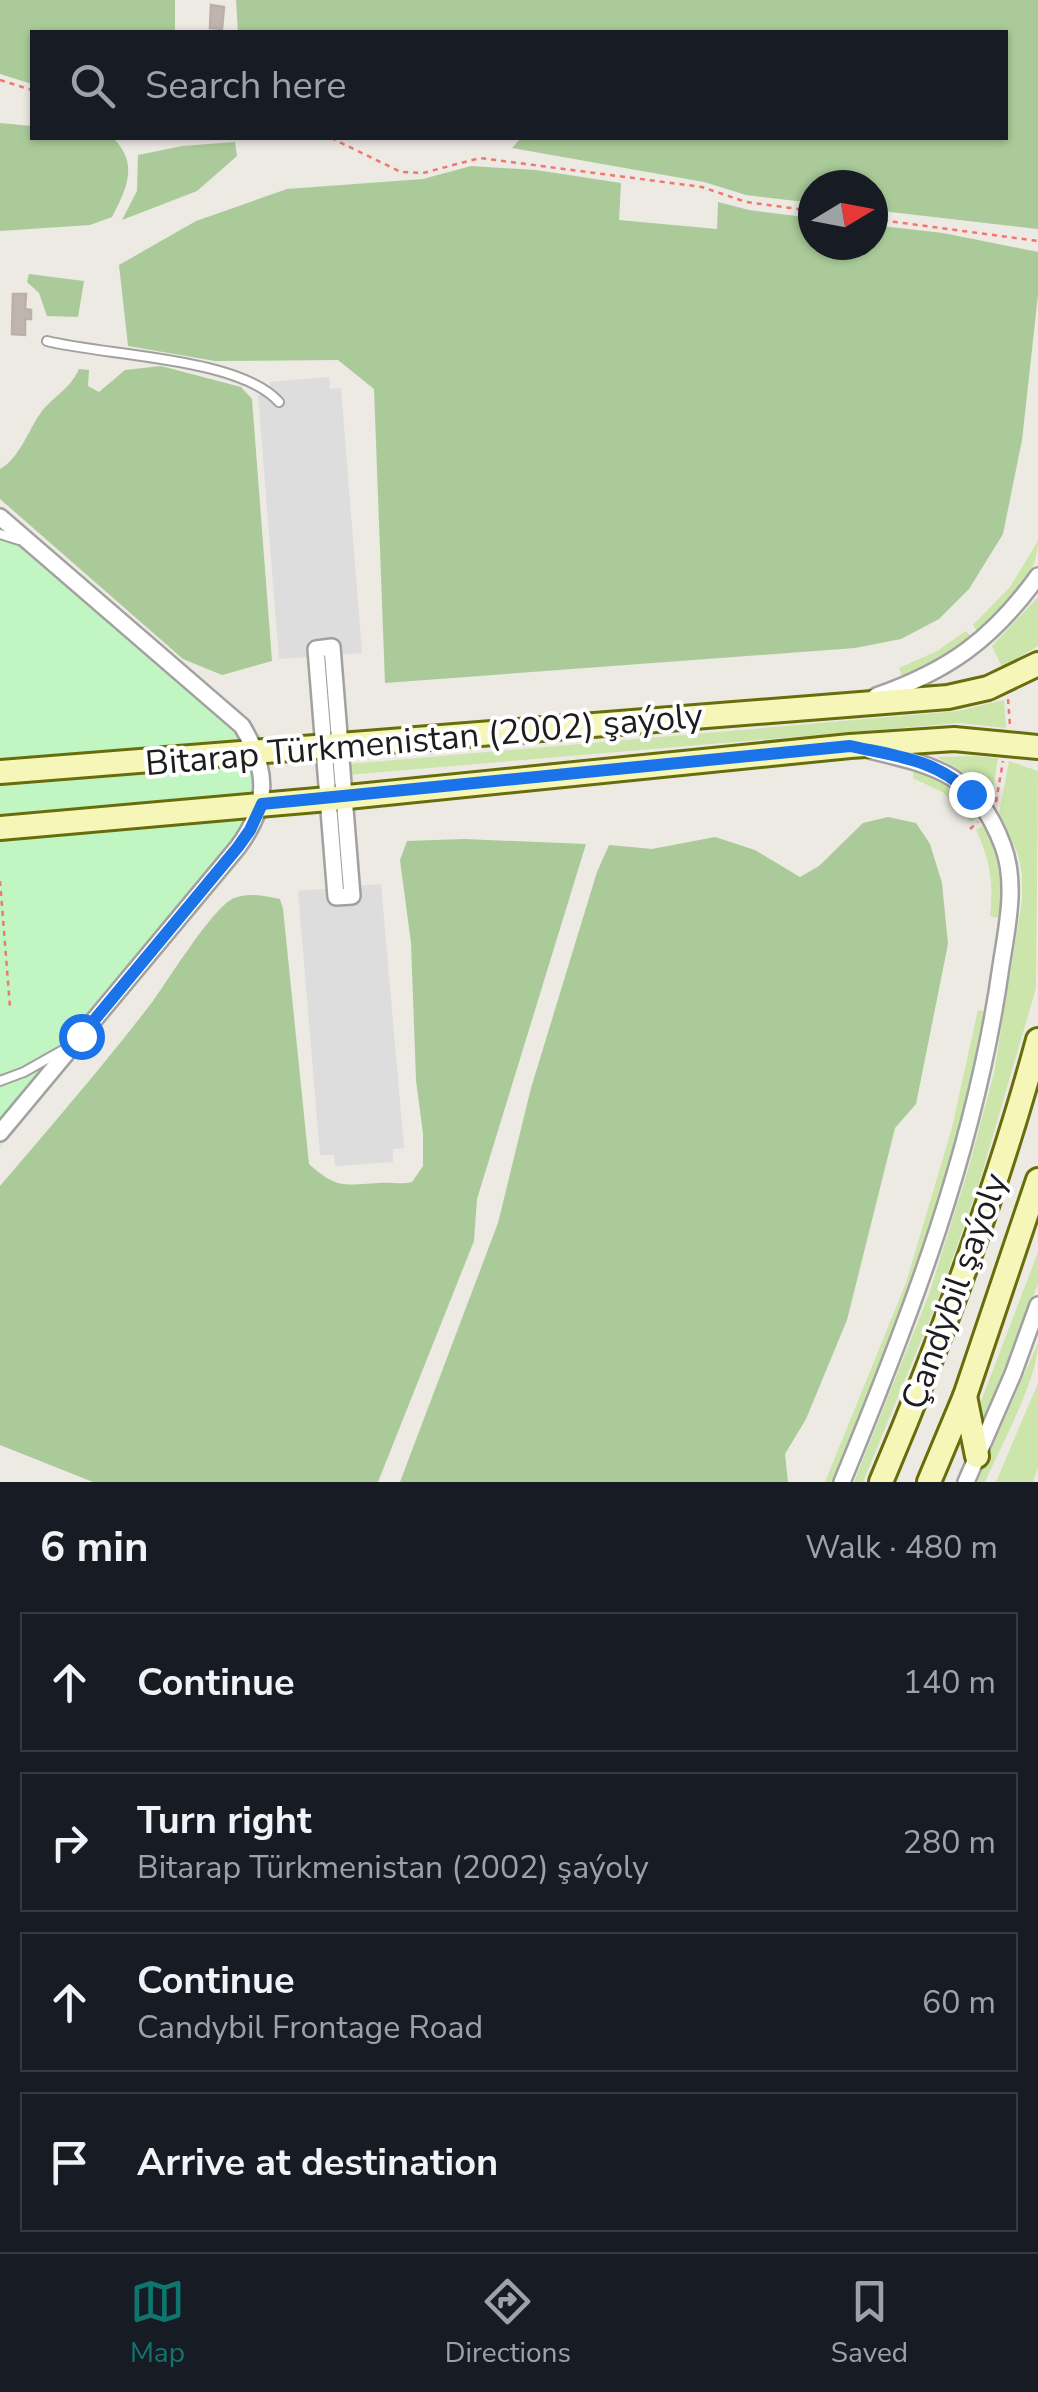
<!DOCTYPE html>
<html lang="en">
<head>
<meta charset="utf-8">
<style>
	:root { --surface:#171b24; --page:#242831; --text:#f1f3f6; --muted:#9ea1a6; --line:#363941; --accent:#0f766e }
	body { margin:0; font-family:"Nunito Sans",sans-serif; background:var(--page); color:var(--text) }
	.compass { position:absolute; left:798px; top:170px; width:90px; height:90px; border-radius:50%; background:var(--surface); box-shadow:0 2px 8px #0004; rotate:80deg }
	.stop { position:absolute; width:30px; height:30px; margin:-22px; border:8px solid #1a73e8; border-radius:50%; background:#fff }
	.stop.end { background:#1a73e8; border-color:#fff; box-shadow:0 2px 10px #0008 }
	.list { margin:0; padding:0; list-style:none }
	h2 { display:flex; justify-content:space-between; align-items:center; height:130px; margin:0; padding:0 40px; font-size:42px }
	h2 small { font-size:32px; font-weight:400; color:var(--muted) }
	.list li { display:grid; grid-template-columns:65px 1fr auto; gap:30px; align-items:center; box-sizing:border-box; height:140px; margin:0 20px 20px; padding:0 20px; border:2px solid var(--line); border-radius:0px }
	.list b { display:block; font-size:38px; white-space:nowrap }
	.list p { margin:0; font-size:32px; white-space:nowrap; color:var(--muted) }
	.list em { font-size:32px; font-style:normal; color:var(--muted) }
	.icon { flex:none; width:55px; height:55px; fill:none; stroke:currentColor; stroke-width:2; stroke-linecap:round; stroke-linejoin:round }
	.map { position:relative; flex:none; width:1038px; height:1482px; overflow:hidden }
	.search { position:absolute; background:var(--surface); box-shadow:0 2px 8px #0004; left:30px; right:30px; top:30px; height:110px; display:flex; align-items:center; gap:25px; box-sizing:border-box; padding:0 35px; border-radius:0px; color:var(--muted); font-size:38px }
	.sheet { height:770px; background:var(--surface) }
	nav { display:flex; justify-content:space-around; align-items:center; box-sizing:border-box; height:140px; border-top:2px solid var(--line); background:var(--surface); font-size:28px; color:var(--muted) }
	nav a { display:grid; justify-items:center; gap:5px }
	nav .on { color:var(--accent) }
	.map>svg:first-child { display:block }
	.grass { fill:#cbe5ab }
	.forest { fill:#aacb99 }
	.park { fill:#c1f6c3 }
	.parking { fill:#ddd }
	.building { fill:#beb5b0; stroke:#beafa6; stroke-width:2.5 }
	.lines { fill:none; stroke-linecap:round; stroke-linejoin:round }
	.lane-casing { stroke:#a1a1a1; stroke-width:12 }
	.street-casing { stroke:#a1a1a1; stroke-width:20 }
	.secondary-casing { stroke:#676d0a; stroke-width:28 }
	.path { stroke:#f2766f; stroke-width:2.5; stroke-dasharray:5 5; stroke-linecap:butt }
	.lane { stroke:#fff; stroke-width:8 }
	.street { stroke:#fff; stroke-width:15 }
	.secondary { stroke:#f6f6b8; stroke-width:22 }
	.route { stroke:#1a73e8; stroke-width:12 }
	.labels { text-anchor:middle; stroke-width:8; stroke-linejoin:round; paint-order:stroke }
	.street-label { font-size:35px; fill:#1d1d1d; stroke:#fff }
</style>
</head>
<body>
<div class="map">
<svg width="1038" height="1482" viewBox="0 0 1038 1482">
	<rect width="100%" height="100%" fill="#ede9e3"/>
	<g class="grass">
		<path d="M1038 541C1038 577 1005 611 978 632L973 625 1010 587Z"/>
		<polygon points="1038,597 1038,646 1002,667 992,646"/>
		<polygon points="966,631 971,637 941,658 902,676 899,668 937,651"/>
		<polygon points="1004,700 1006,728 959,723 347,775 346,765 349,764 958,711"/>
		<polygon points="974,756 998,758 991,800 966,774 937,757"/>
		<polygon points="1009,761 1038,771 1036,988 980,1180 941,1292 863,1482 854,1482 929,1294 968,1170 994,1073 1022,901 1022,874 1018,854 999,813"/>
		<polygon points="914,768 948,785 979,816 971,822 944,793 913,778"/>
		<path d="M984 825C999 856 1003 884 999 918L990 916C994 885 990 858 976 830Z"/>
		<path d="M978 1010 985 1012C954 1175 898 1329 833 1482H825L906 1283 952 1128Z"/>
		<polygon points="1038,1252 1038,1284 985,1417 980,1424 980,1404"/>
		<path d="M1038 1343C1038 1379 1001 1446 985 1482H977Z"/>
		<polygon points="1038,1383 1038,1467 1033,1482 996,1482"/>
	</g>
	<g class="forest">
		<polygon points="0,0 175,0 175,32 32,32 32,84 0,74"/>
		<polygon points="236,0 1038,0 1038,229 873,210 873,185 813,185 813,203 746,195 704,182 512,148 521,138 1006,138 1006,32 238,32"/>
		<path d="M0 123 32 126V138H113C139 163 127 189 112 217L90 225 0 231Z"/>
		<polygon points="235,142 237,156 197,191 122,220 137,191 138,155 182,146"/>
		<polygon points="471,166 536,170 621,183 619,220 717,229 718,202 749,210 813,218 813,245 873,245 873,225 943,233 1038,252 1038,295 1022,440 1003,534 969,589 939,619 901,639 855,648 385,683 374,389 338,360 215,361 128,346 119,265 196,221 287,189 423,179"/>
		<polygon points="29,274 84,281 78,317 47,316 39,293 27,282"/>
		<path d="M161 366 241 387 252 399 272 661 222 675 183 659 0 499V469C20 458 28 430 42 411 55 395 70 389 79 369L89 370 88 386 99 392 125 370Z"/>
		<polygon points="888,817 916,823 930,844 942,883 948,944 916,1104 895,1128 847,1320 806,1419 785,1454 788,1482 400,1482 498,1223 531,1088 597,872 609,845 652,849 715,837 755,850 800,877 819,866 863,823"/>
		<path d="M464 839 586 844 477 1199 474 1241 378 1482H93L0 1445V1186C52 1125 104 1065 153 1001 169 979 213 907 234 898 249 892 265 896 280 899L283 909 309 1164C337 1189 343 1185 379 1183 391 1182 400 1185 412 1182L423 1166V1134L416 1080 411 943 400 860 407 841Z"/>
	</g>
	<polygon class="park" points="0,506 261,736 272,811 0,1147"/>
	<g class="parking">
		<polygon points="329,377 330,389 341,388 362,653 279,659 258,395 271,393 270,382"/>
		<polygon points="381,884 404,1148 393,1149 393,1162 335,1166 334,1155 320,1155 298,891"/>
	</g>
	<g class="building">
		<polygon points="211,5 224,7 222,29 210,28"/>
		<polygon points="13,294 26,294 25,309 31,310 31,319 25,319 25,335 12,334"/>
	</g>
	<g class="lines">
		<defs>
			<g id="lane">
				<path d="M47 341C106 356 239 357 279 402"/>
				<polyline points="0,534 19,540"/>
				<polyline points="0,1081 24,1072 63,1050"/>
			</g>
			<g id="street">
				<path d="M0 517 242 726C269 771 269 805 238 847L0 1133"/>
				<polygon points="332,647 352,896 336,897 316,649"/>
				<path d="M876 696C948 671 993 639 1038 576"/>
				<path d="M842 1482C911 1315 976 1146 1001 966 1007 927 1017 884 1003 846 976 774 936 766 869 750"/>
				<polyline points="966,1482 1013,1374 1038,1305"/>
			</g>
			<g id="secondary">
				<polyline points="0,772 948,697 988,688 1038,664"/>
				<polyline points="0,828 328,799 850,746 954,739 1038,747"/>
				<polyline points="965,1396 977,1456"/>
				<path d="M881 1482C942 1338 997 1191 1038 1040"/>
				<polyline points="929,1482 965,1396 1038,1180"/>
			</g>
		</defs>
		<use href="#lane" class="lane-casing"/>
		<use href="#street" class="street-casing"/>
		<use href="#secondary" class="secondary-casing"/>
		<g class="path">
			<polyline points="0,80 32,90"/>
			<polyline points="331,138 401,172 423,173 480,158 702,187 746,202 813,211"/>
			<polyline points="873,219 1038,241"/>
			<polyline points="1008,699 1010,726"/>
			<polyline points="996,802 1003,761"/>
			<polyline points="970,829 978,822"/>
			<polyline points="0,881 10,1007"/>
		</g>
		<use href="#lane" class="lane"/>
		<use href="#street" class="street"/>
		<use href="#secondary" class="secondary"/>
	</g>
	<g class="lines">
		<path class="route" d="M81 1036 238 847 250 830 262 804 850 746C896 756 936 759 971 794"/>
	</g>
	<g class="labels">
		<g class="street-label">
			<text transform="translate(424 739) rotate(-5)" y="12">Bitarap Türkmenistan (2002) şaýoly</text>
			<text transform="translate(954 1291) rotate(-70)" y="12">Çandybil şaýoly</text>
		</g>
	</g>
</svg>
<svg class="compass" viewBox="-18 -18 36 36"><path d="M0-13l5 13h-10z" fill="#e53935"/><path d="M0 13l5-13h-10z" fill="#9ea1a6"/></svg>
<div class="stop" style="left:81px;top:1036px"></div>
<div class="stop end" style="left:971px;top:794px"></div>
<div class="search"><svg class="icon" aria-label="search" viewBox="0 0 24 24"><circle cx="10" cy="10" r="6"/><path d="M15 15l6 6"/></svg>Search here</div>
</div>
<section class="sheet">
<h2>6 min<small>Walk · 480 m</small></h2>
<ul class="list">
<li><svg class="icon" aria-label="ahead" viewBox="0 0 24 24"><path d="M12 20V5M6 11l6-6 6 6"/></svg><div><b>Continue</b></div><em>140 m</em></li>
<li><svg class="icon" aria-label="right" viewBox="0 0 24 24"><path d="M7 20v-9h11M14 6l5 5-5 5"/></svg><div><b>Turn right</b><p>Bitarap Türkmenistan (2002) şaýoly</p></div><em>280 m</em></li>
<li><svg class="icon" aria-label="ahead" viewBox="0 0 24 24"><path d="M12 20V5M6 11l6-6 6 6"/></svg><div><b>Continue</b><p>Candybil Frontage Road</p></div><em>60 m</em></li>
<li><svg class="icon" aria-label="arrive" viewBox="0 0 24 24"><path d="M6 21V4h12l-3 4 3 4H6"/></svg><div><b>Arrive at destination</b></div></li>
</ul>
</section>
<nav>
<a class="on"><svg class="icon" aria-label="map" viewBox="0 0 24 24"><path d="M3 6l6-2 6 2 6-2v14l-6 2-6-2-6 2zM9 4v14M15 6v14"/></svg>Map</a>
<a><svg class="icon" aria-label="directions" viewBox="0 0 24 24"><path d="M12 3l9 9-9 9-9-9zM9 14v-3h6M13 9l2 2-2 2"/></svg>Directions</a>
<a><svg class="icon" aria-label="saved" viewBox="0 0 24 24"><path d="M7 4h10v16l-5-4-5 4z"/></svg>Saved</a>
</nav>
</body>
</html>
